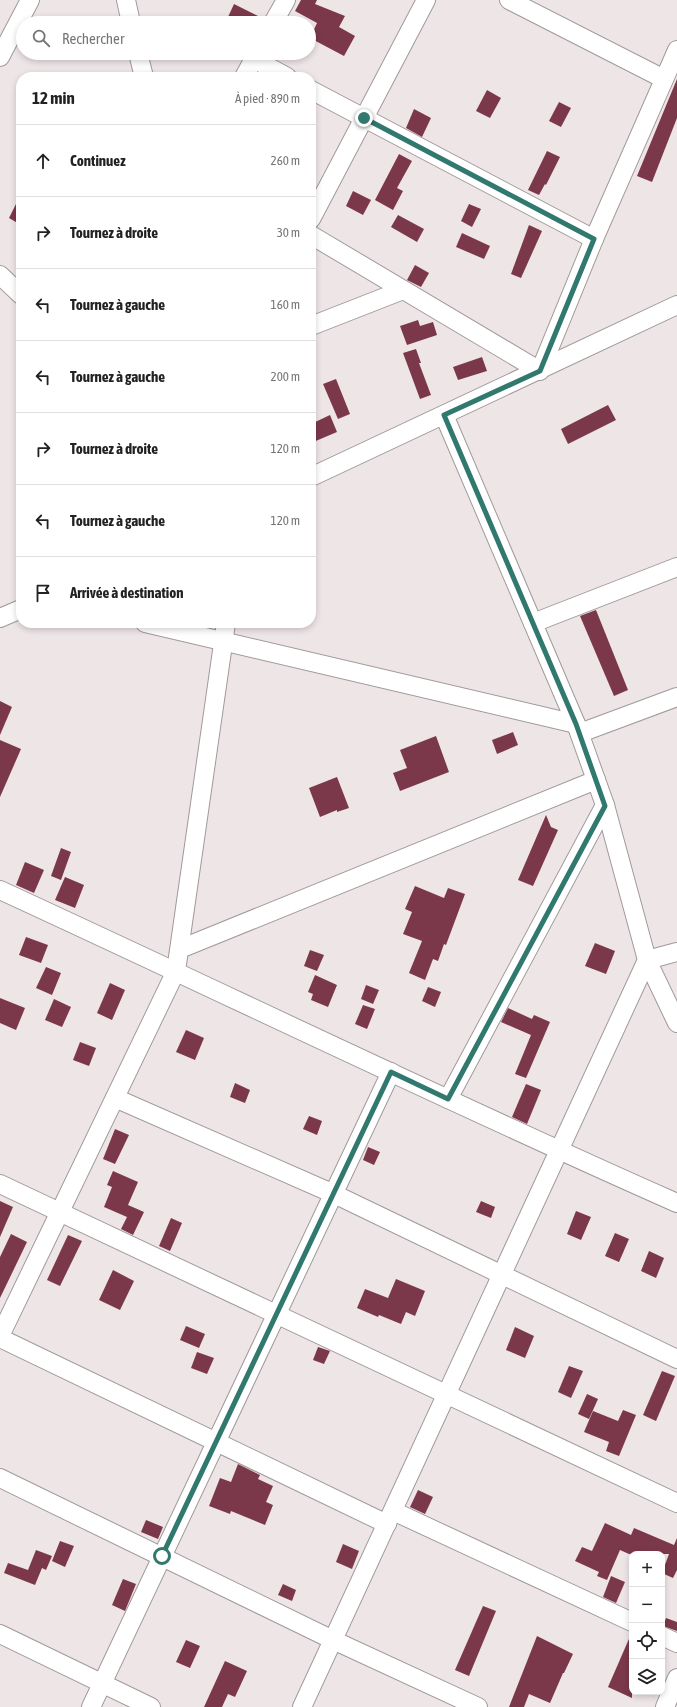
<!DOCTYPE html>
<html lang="fr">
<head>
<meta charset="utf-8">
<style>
	:root { --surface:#fff; --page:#f2f2f2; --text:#222; --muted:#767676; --line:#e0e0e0 }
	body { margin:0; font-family:"Asap Condensed",sans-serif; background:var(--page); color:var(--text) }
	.controls { position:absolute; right:12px; bottom:12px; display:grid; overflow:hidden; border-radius:8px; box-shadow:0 2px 6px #0003 }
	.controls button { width:36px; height:36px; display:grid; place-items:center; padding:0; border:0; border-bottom:1px solid var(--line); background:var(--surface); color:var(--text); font:20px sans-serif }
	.stop { position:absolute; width:12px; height:12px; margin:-9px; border:3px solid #31786f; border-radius:50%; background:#fff }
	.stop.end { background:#31786f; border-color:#fff; box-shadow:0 1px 4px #0008 }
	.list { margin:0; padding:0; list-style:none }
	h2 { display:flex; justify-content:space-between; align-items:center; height:52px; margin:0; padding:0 16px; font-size:17px }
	h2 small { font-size:13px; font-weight:400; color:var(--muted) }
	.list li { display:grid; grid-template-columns:26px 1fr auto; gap:12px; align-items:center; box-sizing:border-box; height:72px; padding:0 16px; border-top:1px solid var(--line) }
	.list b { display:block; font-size:15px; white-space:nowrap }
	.list em { font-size:13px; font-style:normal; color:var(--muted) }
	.icon { flex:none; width:22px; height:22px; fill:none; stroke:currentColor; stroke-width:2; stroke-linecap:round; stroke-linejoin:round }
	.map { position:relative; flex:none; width:677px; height:1707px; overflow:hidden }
	.search { position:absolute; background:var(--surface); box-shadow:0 2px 6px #0003; left:16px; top:16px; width:300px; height:44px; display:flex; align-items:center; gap:10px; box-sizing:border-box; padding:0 14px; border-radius:22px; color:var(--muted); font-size:15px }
	.panel { position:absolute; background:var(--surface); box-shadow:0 2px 6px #0003; left:16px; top:72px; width:300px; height:556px; border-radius:16px }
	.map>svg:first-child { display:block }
	.building { fill:#7c384b }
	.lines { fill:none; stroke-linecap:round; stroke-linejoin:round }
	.minor-casing { stroke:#a1999b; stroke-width:20 }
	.minor { stroke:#fff; stroke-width:18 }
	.route { stroke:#31786f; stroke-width:5 }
</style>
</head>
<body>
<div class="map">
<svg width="677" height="1707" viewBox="0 0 677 1707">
	<rect width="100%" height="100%" fill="#eee5e7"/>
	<g class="building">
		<polygon points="301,0 317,0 315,4 345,16 339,27 355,36 344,56 310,38 317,23 295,11"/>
		<polygon points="234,4 264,19 263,23 239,23 228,17"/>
		<polygon points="677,79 677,118 652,182 637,176"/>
		<polygon points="487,90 501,98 490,118 476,111"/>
		<polygon points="559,102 571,108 561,127 549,121"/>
		<polygon points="414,109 431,118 422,137 406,128"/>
		<polygon points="547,151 560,157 546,185 545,184 539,195 528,190"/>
		<polygon points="399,154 412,161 397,188 403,191 393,210 375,200"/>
		<polygon points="353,191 371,200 363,215 346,206"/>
		<polygon points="21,194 21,225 9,218"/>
		<polygon points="469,204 481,209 472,227 461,221"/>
		<polygon points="398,215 424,229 417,242 391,227"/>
		<polygon points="529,225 542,231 521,278 511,274"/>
		<polygon points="462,233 490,246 484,259 456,247"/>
		<polygon points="415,265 429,273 421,287 407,280"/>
		<polygon points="418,320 420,326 433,322 437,335 407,345 400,326"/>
		<polygon points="416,349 421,363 419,363 431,395 420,399 403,353"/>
		<polygon points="482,357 487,371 458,380 453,367"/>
		<polygon points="336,379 350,414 338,419 323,384"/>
		<polygon points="608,405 616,420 568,444 561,429"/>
		<polygon points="330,415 337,432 311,443 311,424"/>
		<polygon points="596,610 628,690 614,696 580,616"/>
		<polygon points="0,701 12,707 0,735"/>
		<polygon points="513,732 518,745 497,754 492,740"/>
		<polygon points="436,736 449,772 400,791 393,773 407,768 400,750"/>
		<polygon points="0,740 21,749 0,797"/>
		<polygon points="337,777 349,808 337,812 337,810 320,817 309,788"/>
		<polygon points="546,815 551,827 558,830 533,886 518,880"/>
		<polygon points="61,848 71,852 61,880 51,876"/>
		<polygon points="25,862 44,870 34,893 16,885"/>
		<polygon points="65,877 84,885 75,908 55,900"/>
		<polygon points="415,886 444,898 448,888 465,894 446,945 444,944 438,961 433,959 425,980 409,973 422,941 403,934 412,912 405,909"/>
		<polygon points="26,937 48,945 41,963 19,955"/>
		<polygon points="595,943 615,951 606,974 585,966"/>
		<polygon points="310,950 324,955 317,971 304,966"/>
		<polygon points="46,967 61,973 52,995 36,988"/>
		<polygon points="315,975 337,985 328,1007 311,1000 313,994 308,992"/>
		<polygon points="110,983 125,990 112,1020 97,1013"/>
		<polygon points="366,985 379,990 373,1004 361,999"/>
		<polygon points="428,987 441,992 435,1007 422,1001"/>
		<polygon points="0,998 25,1008 16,1030 0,1023"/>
		<polygon points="54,999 71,1007 62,1027 45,1020"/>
		<polygon points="363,1005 375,1009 367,1029 355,1024"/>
		<polygon points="508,1008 532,1019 534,1015 550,1022 526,1078 515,1074 531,1035 501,1022"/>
		<polygon points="186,1030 204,1038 195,1060 176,1052"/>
		<polygon points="80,1042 96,1048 89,1066 73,1060"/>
		<polygon points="235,1083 250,1090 245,1103 230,1097"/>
		<polygon points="526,1084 541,1090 527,1124 512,1117"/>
		<polygon points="309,1116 322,1121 317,1135 303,1129"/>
		<polygon points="115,1129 129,1135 115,1164 103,1159"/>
		<polygon points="368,1147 380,1152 374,1165 363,1160"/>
		<polygon points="113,1171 138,1182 128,1205 144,1212 133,1235 121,1229 127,1217 104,1207 112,1187 107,1185"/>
		<polygon points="0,1201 13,1207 0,1237"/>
		<polygon points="481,1201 495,1207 491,1218 476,1212"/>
		<polygon points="576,1211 591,1217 581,1240 567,1234"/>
		<polygon points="171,1218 182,1223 170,1251 159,1246"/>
		<polygon points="615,1233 629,1239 619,1262 605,1256"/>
		<polygon points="11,1234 27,1242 0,1298 0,1257"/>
		<polygon points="68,1235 82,1241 60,1286 47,1280"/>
		<polygon points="649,1251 664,1258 656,1278 641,1271"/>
		<polygon points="113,1270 134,1281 120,1310 99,1300"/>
		<polygon points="396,1279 425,1291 415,1316 406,1312 401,1324 379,1315 378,1317 357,1308 365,1289 388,1298"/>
		<polygon points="186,1326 205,1334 199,1348 180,1340"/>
		<polygon points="515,1327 534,1336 525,1358 506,1350"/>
		<polygon points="318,1347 330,1351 324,1364 313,1360"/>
		<polygon points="197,1352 214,1358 207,1374 191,1368"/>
		<polygon points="569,1366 583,1371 571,1398 558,1392"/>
		<polygon points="662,1371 675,1376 656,1421 643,1415"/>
		<polygon points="587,1394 598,1399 589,1419 578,1414"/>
		<polygon points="623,1410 636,1415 619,1456 606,1451 609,1442 584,1432 593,1411 618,1421"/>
		<polygon points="238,1464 260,1475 258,1479 273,1486 266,1502 273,1505 265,1525 231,1511 230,1514 209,1506 220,1478 231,1482"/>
		<polygon points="418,1490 433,1497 425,1514 410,1507"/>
		<polygon points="146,1520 163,1527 158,1539 141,1532"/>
		<polygon points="605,1523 631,1535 634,1528 674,1545 677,1538 677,1570 673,1578 662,1573 669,1554 629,1554 620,1550 607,1580 597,1576 599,1572 575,1561 582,1547 592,1551"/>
		<polygon points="60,1541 74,1546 65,1567 52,1561"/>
		<polygon points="343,1544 359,1551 352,1569 336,1562"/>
		<polygon points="36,1550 52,1556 46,1570 42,1568 35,1585 4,1573 8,1563 28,1570"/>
		<polygon points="611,1576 625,1582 616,1603 603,1597"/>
		<polygon points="123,1579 136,1584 125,1611 112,1605"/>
		<polygon points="283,1584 296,1590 292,1601 278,1595"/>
		<polygon points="483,1606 496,1611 469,1676 455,1670"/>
		<polygon points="666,1618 677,1622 677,1631 663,1626"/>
		<polygon points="632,1632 632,1698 608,1687"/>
		<polygon points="537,1636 573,1654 564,1673 563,1673 550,1703 529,1694 524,1707 509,1707"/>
		<polygon points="186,1640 200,1646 190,1668 176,1662"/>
		<polygon points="225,1661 247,1671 235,1697 228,1694 222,1707 204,1707"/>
	</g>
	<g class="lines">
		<defs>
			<g id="minor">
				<polyline points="126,0 131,23"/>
				<polyline points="509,0 664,79"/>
				<polyline points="273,23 286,0"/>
				<polyline points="138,53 144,77"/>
				<polyline points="0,57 30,0"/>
				<polyline points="254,59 287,77"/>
				<polyline points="244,77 257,53"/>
				<polyline points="311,90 594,239"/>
				<polyline points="311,219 426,0"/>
				<polyline points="311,235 540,371 594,239 677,50"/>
				<polyline points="0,275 21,295"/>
				<polyline points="311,326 403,290"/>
				<polyline points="444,415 576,724 605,805 647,960 677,1023"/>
				<polyline points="311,477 677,305"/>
				<polyline points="0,618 21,609"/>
				<polyline points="145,623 576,724"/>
				<polyline points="533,623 677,567"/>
				<polyline points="580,733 677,697"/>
				<path d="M0 890C226 994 450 1103 677 1203"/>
				<polyline points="180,949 596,780"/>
				<polyline points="115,1098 334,1194 677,1359"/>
				<polyline points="448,1099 605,805"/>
				<polyline points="0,1184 677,1503"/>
				<polyline points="0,1336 176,971 226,623"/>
				<polyline points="0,1338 387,1524"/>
				<polyline points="0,1478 333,1640 478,1707"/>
				<polyline points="393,1511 632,1622"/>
				<polyline points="0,1634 151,1707"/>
				<polyline points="662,1636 677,1643"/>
				<polyline points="91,1707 391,1072"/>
				<polyline points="302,1707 647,960 677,952"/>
				<polyline points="665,1707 677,1678"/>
			</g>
		</defs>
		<use href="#minor" class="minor-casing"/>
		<use href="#minor" class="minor"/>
	</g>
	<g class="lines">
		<polyline class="route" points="162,1556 391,1072 448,1099 605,806 576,724 444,415 540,371 594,239 364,118"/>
	</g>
</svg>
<div class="controls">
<button>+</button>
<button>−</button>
<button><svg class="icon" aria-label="locate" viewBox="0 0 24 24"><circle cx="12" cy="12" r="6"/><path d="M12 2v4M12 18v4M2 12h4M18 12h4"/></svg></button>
<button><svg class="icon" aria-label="layers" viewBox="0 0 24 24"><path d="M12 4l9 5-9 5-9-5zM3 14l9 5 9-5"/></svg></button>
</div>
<div class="stop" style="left:162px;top:1556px"></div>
<div class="stop end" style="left:364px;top:118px"></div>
<div class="search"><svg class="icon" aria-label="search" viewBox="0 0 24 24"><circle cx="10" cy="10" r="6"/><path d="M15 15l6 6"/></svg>Rechercher</div>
<section class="panel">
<h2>12 min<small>À pied · 890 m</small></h2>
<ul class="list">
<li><svg class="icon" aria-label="ahead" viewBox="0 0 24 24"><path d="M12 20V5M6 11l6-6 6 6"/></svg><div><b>Continuez</b></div><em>260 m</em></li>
<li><svg class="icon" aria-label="right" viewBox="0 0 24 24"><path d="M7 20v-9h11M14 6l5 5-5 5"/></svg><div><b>Tournez à droite</b></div><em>30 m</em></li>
<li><svg class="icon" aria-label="left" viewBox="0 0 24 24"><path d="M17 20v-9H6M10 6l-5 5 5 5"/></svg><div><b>Tournez à gauche</b></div><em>160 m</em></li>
<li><svg class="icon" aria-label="left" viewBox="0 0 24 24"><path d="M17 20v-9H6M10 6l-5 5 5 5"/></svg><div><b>Tournez à gauche</b></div><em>200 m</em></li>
<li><svg class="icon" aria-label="right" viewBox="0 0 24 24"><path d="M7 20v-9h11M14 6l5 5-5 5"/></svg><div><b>Tournez à droite</b></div><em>120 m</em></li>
<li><svg class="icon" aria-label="left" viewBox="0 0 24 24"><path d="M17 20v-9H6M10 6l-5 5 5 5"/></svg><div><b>Tournez à gauche</b></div><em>120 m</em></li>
<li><svg class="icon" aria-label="arrive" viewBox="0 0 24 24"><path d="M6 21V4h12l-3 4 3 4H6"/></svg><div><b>Arrivée à destination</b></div></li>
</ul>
</section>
</div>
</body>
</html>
